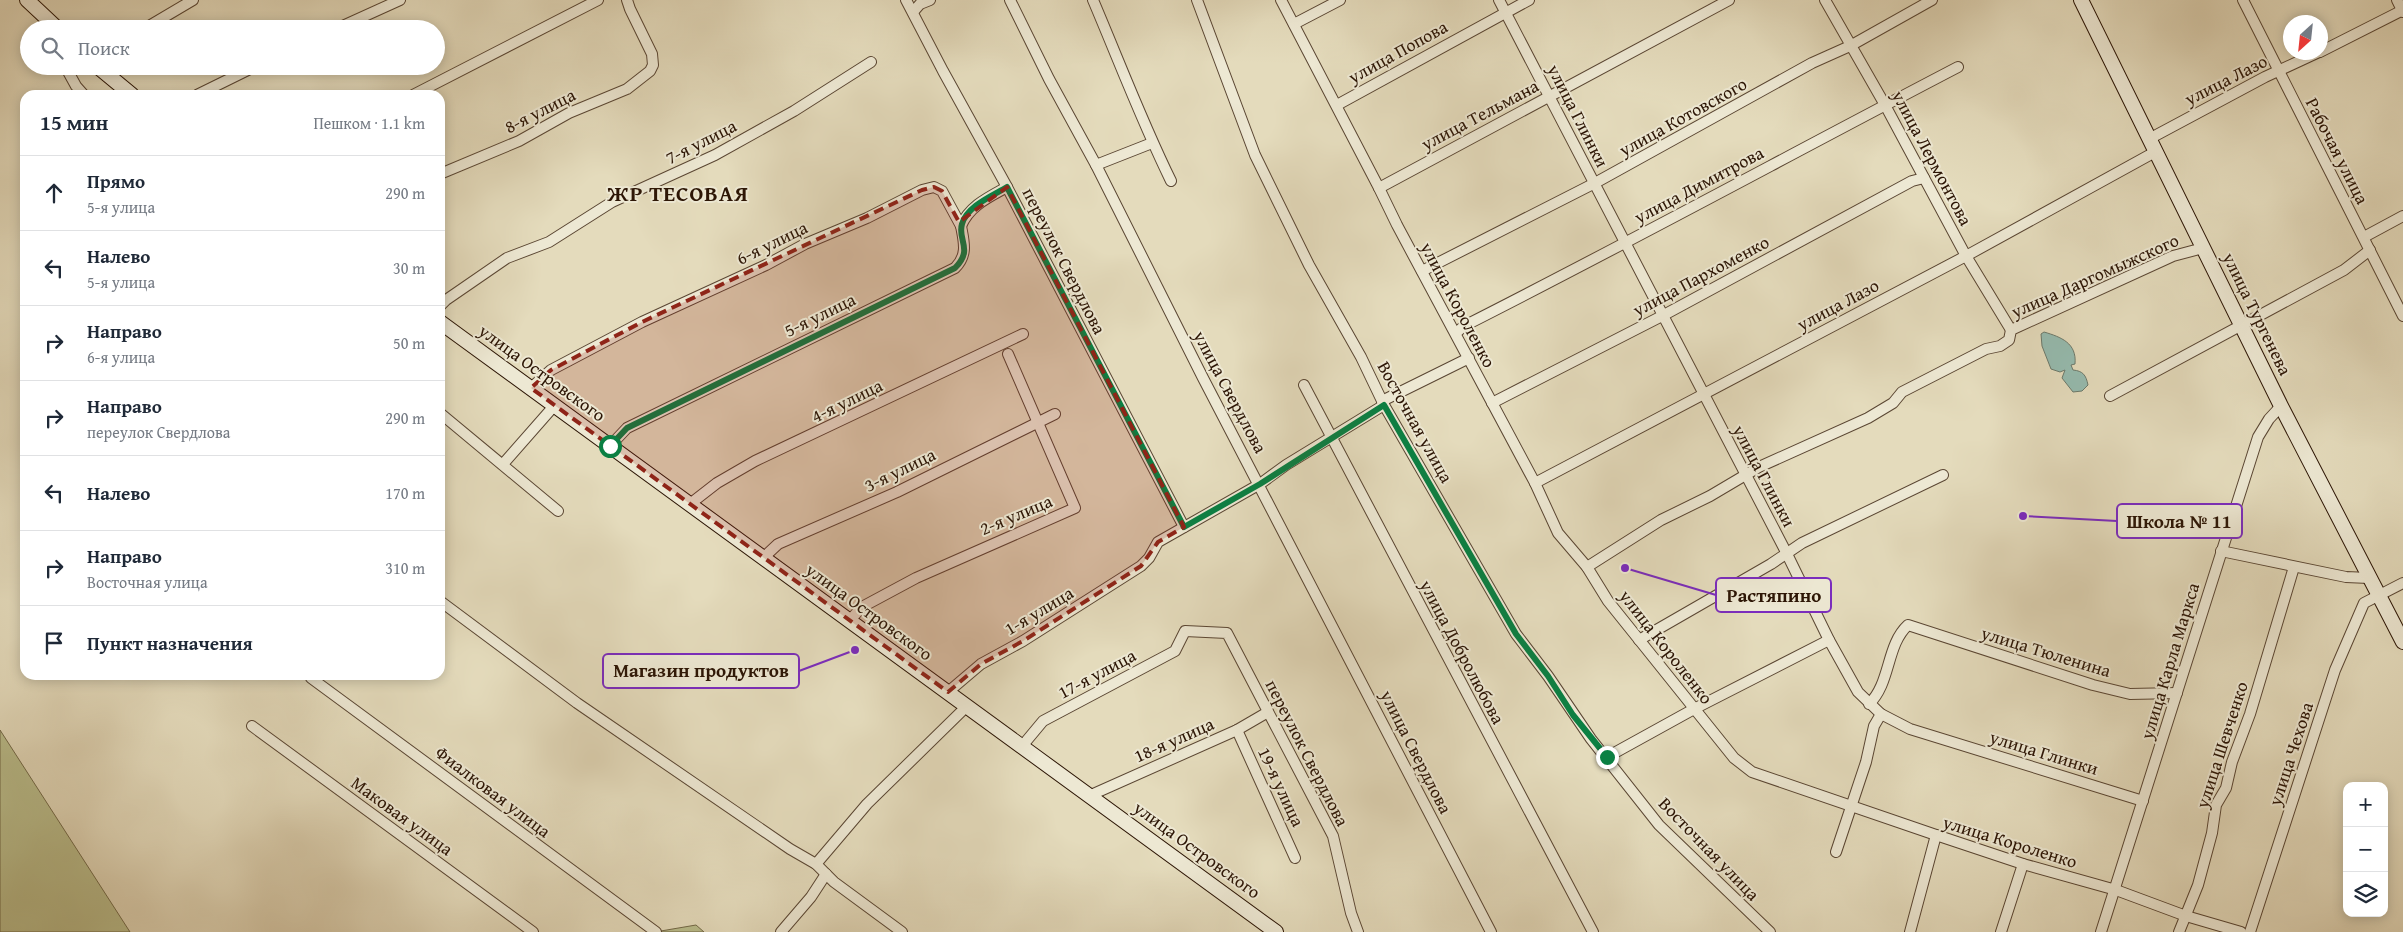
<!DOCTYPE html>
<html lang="ru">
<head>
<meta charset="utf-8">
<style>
	:root { --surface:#fff; --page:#f2f2f3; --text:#1f2937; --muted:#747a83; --line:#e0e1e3 }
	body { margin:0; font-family:"Gentium Book Plus",serif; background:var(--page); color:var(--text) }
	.controls { position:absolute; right:15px; bottom:15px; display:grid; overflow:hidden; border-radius:10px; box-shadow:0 2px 12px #0003 }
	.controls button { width:45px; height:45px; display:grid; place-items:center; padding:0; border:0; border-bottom:1px solid var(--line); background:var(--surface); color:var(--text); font:25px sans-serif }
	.compass { position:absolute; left:2283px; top:15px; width:45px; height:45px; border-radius:50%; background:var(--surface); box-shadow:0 2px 12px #0003; rotate:207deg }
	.stop { position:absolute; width:15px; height:15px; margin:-11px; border:4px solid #0b8043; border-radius:50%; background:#fff }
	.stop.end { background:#0b8043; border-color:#fff; box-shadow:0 1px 5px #0008 }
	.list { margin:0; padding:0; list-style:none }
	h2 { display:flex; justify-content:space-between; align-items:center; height:65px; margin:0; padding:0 20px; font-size:21px }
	h2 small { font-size:16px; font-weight:400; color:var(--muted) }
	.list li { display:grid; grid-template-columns:32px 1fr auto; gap:15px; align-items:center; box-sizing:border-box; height:75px; padding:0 20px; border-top:1px solid var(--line) }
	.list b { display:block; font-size:19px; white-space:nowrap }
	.list p { margin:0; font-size:16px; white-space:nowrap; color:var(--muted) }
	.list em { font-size:16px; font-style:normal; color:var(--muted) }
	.icon { flex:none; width:28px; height:28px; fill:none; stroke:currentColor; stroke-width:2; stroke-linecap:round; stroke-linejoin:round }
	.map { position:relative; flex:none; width:2403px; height:932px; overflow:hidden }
	.search { position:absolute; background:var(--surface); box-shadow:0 2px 12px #0003; left:20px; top:20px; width:425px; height:55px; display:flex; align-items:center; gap:12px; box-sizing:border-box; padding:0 18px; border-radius:28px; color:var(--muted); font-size:19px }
	.panel { position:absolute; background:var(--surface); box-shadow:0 2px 12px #0003; left:20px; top:90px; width:425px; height:590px; border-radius:15px }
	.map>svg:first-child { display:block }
	.green { fill:#babe8d; stroke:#736a49 }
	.water { fill:#95bbaf; stroke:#6b796b }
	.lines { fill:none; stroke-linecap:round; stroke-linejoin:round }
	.street-casing { stroke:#5a4633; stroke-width:12 }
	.secondary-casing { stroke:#2c1505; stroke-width:16 }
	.street { stroke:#ede8d3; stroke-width:10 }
	.secondary { stroke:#ede8d3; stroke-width:14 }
	.route { stroke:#0b8043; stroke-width:6 }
	.marked { fill:#8f2418; fill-opacity:0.2; stroke:#8f2418; stroke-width:4; stroke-dasharray:10 6; stroke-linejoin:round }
	.labels { text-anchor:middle; stroke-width:4; stroke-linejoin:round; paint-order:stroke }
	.street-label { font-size:18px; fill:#2c1505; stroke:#ede8d3 }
	.district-label { font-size:22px; font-weight:bold; letter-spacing:1px; fill:#2c1505; stroke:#ede8d3 }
	.leader { fill:none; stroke:#7b2cbf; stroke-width:2 }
	.callout-dot { fill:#7b2cbf; stroke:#ede8d3; stroke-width:2 }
	.callout { fill:#ede8d3; stroke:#7b2cbf; stroke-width:2 }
	.callout-label { font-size:19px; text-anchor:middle; font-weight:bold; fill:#2c1505 }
</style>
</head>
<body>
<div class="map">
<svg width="2403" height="932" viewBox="0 0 2403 932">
	<rect width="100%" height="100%" fill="#e4dbbc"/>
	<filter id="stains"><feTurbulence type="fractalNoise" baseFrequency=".004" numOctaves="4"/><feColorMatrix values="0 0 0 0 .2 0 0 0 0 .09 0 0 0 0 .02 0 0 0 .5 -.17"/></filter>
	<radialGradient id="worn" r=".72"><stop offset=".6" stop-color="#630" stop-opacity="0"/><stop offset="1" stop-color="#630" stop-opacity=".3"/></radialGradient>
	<g class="green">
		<polygon points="0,730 130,932 0,932"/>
		<polygon points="696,925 704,932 655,932"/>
	</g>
	<path class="water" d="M2044 332C2061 337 2077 343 2075 364L2071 365 2073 370C2083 371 2086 375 2088 385L2082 391 2073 392 2062 378 2065 370 2060 372 2051 369 2042 346 2041 334Z"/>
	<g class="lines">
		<defs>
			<g id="street">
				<polyline points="906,0 943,71 1007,187 1184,527"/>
				<polyline points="1010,0 1049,79 1096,165 1203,378 1491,932"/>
				<path d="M1093 0C1119 61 1142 122 1171 181"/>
				<polyline points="1197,0 1255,155 1309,265 1361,357 1384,405 1516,634 1548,676 1591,739 1659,825 1770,932"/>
				<polyline points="1281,0 1379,188 1397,225 1535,483 1558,533 1587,567 1608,601 1734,758 1752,772 1936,835 2023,864 2116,890 2186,916 2241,932"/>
				<polyline points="1499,0 1786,552 1829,640 1858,692 1881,714 1910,729 2143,801"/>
				<polyline points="1825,0 1885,105 1966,256 2011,330"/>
				<polyline points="2243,0 2403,316"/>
				<polyline points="2397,0 2403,12"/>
				<polyline points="913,12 920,4 930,0"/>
				<polyline points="1294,24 1340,0"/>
				<polyline points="144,29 193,0"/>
				<polyline points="336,29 400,0"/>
				<polyline points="2320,52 2403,10"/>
				<polyline points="65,66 76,86 84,95"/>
				<polyline points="197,95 256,66"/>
				<polyline points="413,95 598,0"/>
				<polyline points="1337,105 1529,0"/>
				<polyline points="2149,139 2265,77 2319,52"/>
				<polyline points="1096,165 1152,143"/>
				<polyline points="440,174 519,141 569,113 627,89 650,71 653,65 652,54 630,9 627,0"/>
				<polyline points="1379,188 1729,0"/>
				<polyline points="2364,237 2403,216"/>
				<polyline points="1422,271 1595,183 1812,63 1850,46 1932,0"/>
				<polyline points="440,306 446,300 507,258 549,242 612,202 715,155 794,111 871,62"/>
				<path d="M1456 333 1464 326C1630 242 1793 153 1958 67"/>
				<polyline points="1304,385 1593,932"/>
				<path d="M531 388 551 370 642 322 766 265 805 244 867 218 922 190 934 187 942 191 961 226C969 206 989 197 1007 187"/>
				<polyline points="2110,396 2344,270 2370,250"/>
				<polyline points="1382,401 1469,358"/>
				<polyline points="1492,403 1662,316 1912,181 1924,178"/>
				<polyline points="440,413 558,511"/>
				<path d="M610 446 627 428 955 268C968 255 964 242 961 226"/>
				<polyline points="503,464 554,406"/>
				<polyline points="1535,483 1966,256 2155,152"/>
				<polyline points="690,504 717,483 755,461 1023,334"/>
				<polyline points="2221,551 2346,577 2369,578"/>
				<polyline points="763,558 778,544 897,492 1055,414"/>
				<polyline points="1587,567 1661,520 1710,496 1759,467 1868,418 1893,403 1902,392 1986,349 2000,346 2009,340 2011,330 2173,256 2203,248"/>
				<polyline points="440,601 577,703 790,849 816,864 834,882 902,932"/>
				<polyline points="850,620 862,607 916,578 1075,508 1008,354"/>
				<polyline points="1639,640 1771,564 1802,543 1943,475"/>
				<polyline points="311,678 656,932"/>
				<polyline points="948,692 981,664 1023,641 1141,566 1149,558 1158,542 1260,484 1286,465 1384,405"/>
				<path d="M1869 704C1891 683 1886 645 1908 625L2093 685 2130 694 2177 693"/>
				<polyline points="252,726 533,932"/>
				<polyline points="1237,730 1295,858"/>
				<polyline points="1023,745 1043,721 1175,651 1185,631 1227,633 1333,836 1351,913 1358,932"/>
				<polyline points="1607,757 1694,709 1829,640"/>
				<polyline points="1091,795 1237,730 1268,712"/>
				<polyline points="1836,852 1866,762 1874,726 1881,714"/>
				<polyline points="816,864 867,804 967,706"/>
				<polyline points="781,932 811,897 826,874"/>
				<polyline points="1910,932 1936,835"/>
				<polyline points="2001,932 2023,864"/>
				<polyline points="2101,932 2258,437 2269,419 2281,406"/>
				<polyline points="2179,932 2198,885 2212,833 2216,805 2226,788 2232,762 2250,714 2294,567"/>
				<polyline points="2250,932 2335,670 2364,603 2403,583"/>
			</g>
			<g id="secondary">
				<polyline points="27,0 58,29"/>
				<polyline points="2081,0 2281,406 2403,642"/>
				<polyline points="97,66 132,95"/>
				<polyline points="440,322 1276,932"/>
			</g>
		</defs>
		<use href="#street" class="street-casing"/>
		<use href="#secondary" class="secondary-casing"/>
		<use href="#street" class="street"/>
		<use href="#secondary" class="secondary"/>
	</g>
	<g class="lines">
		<path class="route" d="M610 446 627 428 955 268C974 249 957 240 962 224 967 206 992 196 1007 187L1184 527 1260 484 1384 405 1516 634 1548 676 1573 715 1607 757"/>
	</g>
	<path class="marked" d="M934 187 942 191 959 222 1007 187 1184 527 1158 542 1141 566 1023 641 981 664 948 692 531 388 551 370 642 322 922 190Z"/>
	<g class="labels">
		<g class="street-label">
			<text transform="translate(1398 52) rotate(-29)" y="6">улица Попова</text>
			<text transform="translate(2226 80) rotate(-27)" y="6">улица Лазо</text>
			<text transform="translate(540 111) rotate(-27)" y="6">8-я улица</text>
			<text transform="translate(1480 115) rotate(-28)" y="6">улица Тельмана</text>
			<text transform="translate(1578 116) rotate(63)" y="6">улица Глинки</text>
			<text transform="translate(1683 117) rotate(-29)" y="6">улица Котовского</text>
			<text transform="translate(701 142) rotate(-27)" y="6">7-я улица</text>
			<text transform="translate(2337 151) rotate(63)" y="6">Рабочая улица</text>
			<text transform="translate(1932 158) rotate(62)" y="6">улица Лермонтова</text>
			<text transform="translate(1699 185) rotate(-28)" y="6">улица Димитрова</text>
			<text transform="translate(772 243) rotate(-26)" y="6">6-я улица</text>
			<text transform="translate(1064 261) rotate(63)" y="6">переулок Свердлова</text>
			<text transform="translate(1701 276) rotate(-28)" y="6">улица Пархоменко</text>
			<text transform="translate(2095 276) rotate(-24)" y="6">улица Даргомыжского</text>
			<text transform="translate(1458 305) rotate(62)" y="6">улица Короленко</text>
			<text transform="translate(1838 305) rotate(-28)" y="6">улица Лазо</text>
			<text transform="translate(2257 314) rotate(64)" y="6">улица Тургенева</text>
			<text transform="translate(820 315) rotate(-26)" y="6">5-я улица</text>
			<text transform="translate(542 373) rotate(36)" y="6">улица Островского</text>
			<text transform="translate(1230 392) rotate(62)" y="6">улица Свердлова</text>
			<text transform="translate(847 401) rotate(-26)" y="6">4-я улица</text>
			<text transform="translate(1415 422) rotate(61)" y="6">Восточная улица</text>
			<text transform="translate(900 470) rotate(-26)" y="6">3-я улица</text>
			<text transform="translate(1764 476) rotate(62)" y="6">улица Глинки</text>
			<text transform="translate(1016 515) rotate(-23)" y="6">2-я улица</text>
			<text transform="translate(1039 611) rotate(-31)" y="6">1-я улица</text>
			<text transform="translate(869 612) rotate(36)" y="6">улица Островского</text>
			<text transform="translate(1666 647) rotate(52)" y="6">улица Короленко</text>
			<text transform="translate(1462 652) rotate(62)" y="6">улица Добролюбова</text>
			<text transform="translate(2046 652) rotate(17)" y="6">улица Тюленина</text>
			<text transform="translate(2170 661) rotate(-73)" y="6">улица Карла Маркса</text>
			<text transform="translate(1097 674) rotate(-28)" y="6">17-я улица</text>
			<text transform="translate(1174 740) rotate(-24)" y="6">18-я улица</text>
			<text transform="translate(2222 745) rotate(-72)" y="6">улица Шевченко</text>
			<text transform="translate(1416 752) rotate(63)" y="6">улица Свердлова</text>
			<text transform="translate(1307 753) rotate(63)" y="6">переулок Свердлова</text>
			<text transform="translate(2044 753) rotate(17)" y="6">улица Глинки</text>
			<text transform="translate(2291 754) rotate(-72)" y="6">улица Чехова</text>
			<text transform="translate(1281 787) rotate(65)" y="6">19-я улица</text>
			<text transform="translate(493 792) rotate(37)" y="6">Фиалковая улица</text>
			<text transform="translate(402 816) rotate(36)" y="6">Маковая улица</text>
			<text transform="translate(2010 842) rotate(17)" y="6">улица Короленко</text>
			<text transform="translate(1709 849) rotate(46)" y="6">Восточная улица</text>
			<text transform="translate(1197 850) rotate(36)" y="6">улица Островского</text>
		</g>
		<g class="district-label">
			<text x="678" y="201">ЖР ТЕСОВАЯ</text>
		</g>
	</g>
	<path class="leader" d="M2023 516L2117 521M1625 568L1716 595M855 650L799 671"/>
	<g class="callout-dot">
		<circle cx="2023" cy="516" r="5"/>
		<circle cx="1625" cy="568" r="5"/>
		<circle cx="855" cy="650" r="5"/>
	</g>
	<g class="callout">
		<rect x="2117" y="504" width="125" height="34" rx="5"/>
		<rect x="1716" y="578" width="115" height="34" rx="5"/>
		<rect x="603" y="654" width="196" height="34" rx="5"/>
	</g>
	<g class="callout-label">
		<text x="2179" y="528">Школа № 11</text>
		<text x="1774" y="602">Растяпино</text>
		<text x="701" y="677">Магазин продуктов</text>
	</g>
	<rect width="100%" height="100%" filter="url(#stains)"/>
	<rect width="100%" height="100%" fill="url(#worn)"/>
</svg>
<div class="controls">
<button>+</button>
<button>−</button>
<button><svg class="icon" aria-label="layers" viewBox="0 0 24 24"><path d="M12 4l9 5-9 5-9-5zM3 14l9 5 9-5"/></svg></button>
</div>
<svg class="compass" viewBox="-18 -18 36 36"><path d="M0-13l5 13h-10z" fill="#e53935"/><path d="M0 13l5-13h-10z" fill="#747a83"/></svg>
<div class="stop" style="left:610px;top:446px"></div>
<div class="stop end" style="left:1607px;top:757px"></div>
<div class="search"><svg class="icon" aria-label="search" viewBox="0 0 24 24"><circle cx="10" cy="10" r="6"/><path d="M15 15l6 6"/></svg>Поиск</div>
<section class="panel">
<h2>15 мин<small>Пешком · 1.1 km</small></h2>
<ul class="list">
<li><svg class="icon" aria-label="ahead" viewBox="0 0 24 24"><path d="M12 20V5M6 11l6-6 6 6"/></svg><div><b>Прямо</b><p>5-я улица</p></div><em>290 m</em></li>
<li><svg class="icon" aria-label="left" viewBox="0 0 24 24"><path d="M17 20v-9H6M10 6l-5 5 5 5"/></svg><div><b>Налево</b><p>5-я улица</p></div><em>30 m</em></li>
<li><svg class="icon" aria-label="right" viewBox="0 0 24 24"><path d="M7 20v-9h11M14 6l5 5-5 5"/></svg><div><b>Направо</b><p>6-я улица</p></div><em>50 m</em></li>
<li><svg class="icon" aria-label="right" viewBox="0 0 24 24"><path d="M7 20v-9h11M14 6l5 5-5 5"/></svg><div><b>Направо</b><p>переулок Свердлова</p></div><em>290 m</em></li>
<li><svg class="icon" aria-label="left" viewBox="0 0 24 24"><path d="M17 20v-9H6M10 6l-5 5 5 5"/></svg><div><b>Налево</b></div><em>170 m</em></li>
<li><svg class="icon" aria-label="right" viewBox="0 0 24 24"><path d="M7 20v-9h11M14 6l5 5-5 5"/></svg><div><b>Направо</b><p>Восточная улица</p></div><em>310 m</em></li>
<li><svg class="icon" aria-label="arrive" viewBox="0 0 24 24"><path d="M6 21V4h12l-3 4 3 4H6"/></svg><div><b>Пункт назначения</b></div></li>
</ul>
</section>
</div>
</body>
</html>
